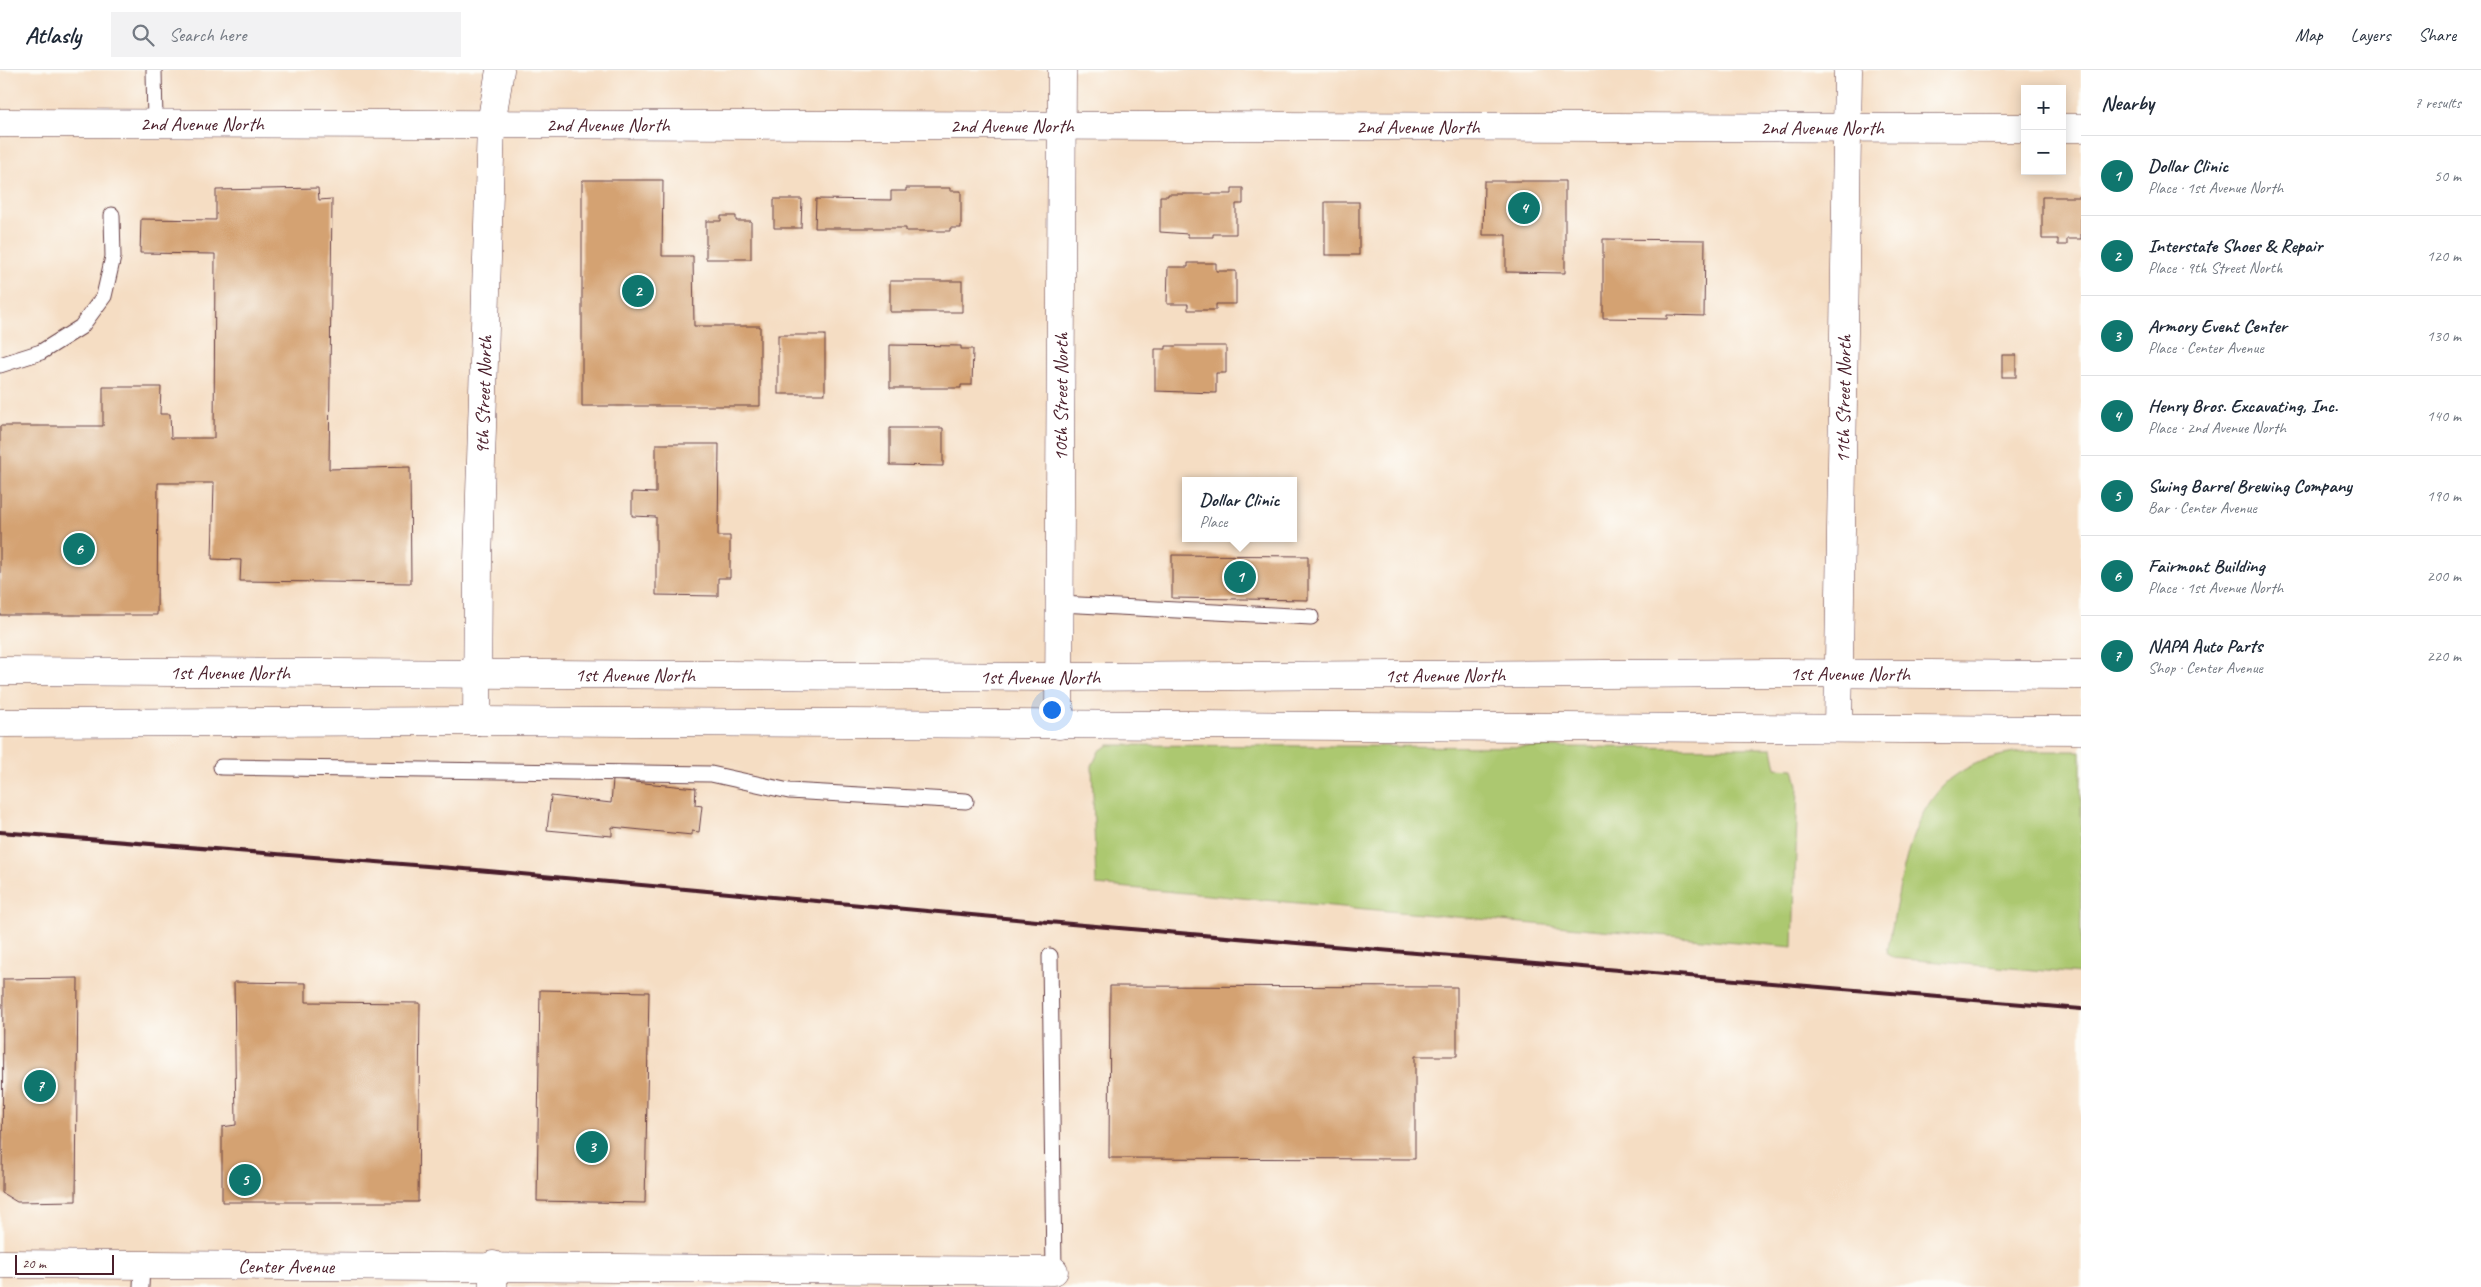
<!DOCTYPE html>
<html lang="en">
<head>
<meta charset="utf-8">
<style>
	:root { --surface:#fff; --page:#f2f2f3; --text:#1f2937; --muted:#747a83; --line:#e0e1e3; --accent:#0f766e }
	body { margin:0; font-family:Caveat,sans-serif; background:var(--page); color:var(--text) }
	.controls { position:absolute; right:15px; top:15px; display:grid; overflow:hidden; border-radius:0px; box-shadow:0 2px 12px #0003 }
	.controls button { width:45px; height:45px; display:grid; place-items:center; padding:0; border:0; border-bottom:1px solid var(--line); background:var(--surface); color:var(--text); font:25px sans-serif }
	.scale { position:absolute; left:15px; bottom:12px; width:99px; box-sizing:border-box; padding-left:5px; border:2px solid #4a1f2b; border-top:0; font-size:14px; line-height:18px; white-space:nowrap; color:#4a1f2b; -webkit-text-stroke:4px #fdfcf7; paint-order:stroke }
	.you { position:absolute; left:1051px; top:639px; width:18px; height:18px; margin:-12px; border:4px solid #fff; border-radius:50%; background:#1a73e8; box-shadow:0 0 0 8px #1a73e833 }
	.badge { display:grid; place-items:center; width:32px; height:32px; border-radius:50%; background:var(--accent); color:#fff; font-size:16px; font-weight:700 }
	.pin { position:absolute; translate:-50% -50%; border:2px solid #fff; box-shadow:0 1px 5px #0006 }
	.popup { position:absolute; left:1182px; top:407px; width:115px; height:65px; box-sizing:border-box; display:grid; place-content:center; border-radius:0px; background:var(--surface); filter:drop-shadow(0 1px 4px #0005); font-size:16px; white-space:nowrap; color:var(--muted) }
	.popup b { font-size:19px; color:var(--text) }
	.popup::after { content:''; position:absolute; left:50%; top:100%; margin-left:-10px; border:10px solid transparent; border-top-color:var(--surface) }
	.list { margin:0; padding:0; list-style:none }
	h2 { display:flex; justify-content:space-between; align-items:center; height:65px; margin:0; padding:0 20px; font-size:21px }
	h2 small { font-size:16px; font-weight:400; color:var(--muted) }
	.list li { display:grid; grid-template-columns:32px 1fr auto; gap:15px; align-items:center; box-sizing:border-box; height:80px; padding:0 20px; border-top:1px solid var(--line) }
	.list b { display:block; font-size:19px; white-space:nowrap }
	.list p { margin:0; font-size:16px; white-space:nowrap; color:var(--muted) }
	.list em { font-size:16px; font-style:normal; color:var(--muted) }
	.icon { flex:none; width:28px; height:28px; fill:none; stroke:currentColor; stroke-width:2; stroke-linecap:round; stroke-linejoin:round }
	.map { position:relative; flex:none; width:2081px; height:1217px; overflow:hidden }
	header { display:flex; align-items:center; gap:30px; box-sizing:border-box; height:70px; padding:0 25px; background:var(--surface); border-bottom:1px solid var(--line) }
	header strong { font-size:24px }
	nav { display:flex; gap:28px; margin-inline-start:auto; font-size:18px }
	.search { width:350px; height:45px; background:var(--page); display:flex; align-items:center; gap:12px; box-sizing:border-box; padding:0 18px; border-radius:0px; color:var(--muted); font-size:19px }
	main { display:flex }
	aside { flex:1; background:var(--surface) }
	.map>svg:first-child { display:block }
	.green { fill:#acc86f; stroke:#7b744d }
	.building { fill:#d4a272 }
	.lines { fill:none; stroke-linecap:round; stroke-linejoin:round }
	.lane-casing { stroke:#643c42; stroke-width:17 }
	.street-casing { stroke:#643c42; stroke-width:29 }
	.secondary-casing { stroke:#643c42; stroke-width:29 }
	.lane { stroke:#fff; stroke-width:15 }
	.street { stroke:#fff; stroke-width:28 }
	.secondary { stroke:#fff; stroke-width:28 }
	.rail { stroke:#4a1f2b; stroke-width:4 }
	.labels { text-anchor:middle; stroke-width:5; stroke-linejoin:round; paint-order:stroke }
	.street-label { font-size:20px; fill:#4a1f2b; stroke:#fdfcf7 }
</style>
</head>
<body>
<header>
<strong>Atlasly</strong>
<div class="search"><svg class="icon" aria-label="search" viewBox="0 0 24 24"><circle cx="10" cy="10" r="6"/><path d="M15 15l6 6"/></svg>Search here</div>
<nav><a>Map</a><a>Layers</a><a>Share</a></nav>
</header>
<main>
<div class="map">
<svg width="2081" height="1217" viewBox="0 0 2081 1217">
	<rect width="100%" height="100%" fill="#fdfcf7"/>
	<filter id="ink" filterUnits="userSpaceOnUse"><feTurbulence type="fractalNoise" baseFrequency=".02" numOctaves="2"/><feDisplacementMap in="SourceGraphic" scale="10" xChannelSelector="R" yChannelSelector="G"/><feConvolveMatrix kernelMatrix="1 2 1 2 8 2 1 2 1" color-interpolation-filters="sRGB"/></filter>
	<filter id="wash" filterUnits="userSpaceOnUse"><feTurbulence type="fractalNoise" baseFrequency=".0096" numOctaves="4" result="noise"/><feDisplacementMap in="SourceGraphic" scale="20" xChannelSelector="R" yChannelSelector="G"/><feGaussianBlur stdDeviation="1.12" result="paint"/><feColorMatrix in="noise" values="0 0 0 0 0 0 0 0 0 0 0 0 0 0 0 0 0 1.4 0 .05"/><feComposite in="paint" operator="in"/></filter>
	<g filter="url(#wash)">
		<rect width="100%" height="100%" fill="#f5ddc3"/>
		<g class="green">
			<polygon points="1109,675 1772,678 1776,698 1794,699 1798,715 1793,877 1096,815 1092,696 1099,681"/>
			<path d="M2035 681H2081V904L1893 888 1887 883C1908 783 1908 688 2035 681Z"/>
		</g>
		<g id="blocks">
			<g class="building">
				<polygon points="582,110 663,110 662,186 693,186 694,256 760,256 760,336 582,336"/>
				<polygon points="1484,111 1565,111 1565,203 1506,202 1506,165 1483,165"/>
				<polygon points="318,118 319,130 332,129 329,399 410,397 411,513 240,511 241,490 212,489 214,413 158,413 157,545 0,545 0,356 103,356 103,317 161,317 160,344 170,344 171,368 214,368 215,184 140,183 141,149 216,150 216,120"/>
				<polygon points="906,118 950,118 950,121 961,121 961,158 950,158 950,161 906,161 906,158 815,158 816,129 891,130 891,121 906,121"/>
				<polygon points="1232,118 1243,118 1243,134 1236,134 1236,164 1213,164 1213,167 1188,167 1188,164 1160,162 1160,126 1168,126 1168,124 1232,124"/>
				<polygon points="2042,127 2081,127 2081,169 2067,169 2067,175 2058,175 2058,169 2042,169"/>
				<polygon points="774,129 802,129 801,158 774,158"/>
				<rect x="1325" y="132" width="34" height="53"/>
				<polygon points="721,146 736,146 736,151 751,151 751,189 706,189 706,151 721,151"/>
				<polygon points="1603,169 1705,170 1704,246 1667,245 1667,249 1603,248"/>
				<polygon points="1188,193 1216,193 1216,201 1236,201 1236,234 1216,234 1216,240 1188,240 1188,234 1167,234 1168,197 1188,197"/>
				<rect x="890" y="211" width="72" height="31"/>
				<rect x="778" y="265" width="47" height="59"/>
				<polygon points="890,275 961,276 961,279 973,279 972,315 961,315 961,318 890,318"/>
				<polygon points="1166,276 1226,276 1226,303 1216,303 1216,323 1155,321 1155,279 1166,279"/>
				<rect x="2002" y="285" width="14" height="22"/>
				<polygon points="890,358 943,358 943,396 890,395"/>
				<polygon points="656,374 719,374 718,466 730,466 730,508 718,508 718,526 656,525 656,447 632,446 632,422 656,423"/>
				<polygon points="1172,485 1308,486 1308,530 1172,528"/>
				<polygon points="613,710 696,718 695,735 702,736 699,762 692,761 692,765 612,757 612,766 547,760 551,726 611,733"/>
				<polygon points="78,908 76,1131 17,1132 2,1123 3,909"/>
				<polygon points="234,912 306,913 306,932 420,933 418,1132 222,1132 222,1057 236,1055"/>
				<polygon points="1110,916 1457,917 1457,986 1415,986 1415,1089 1109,1088"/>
				<polygon points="540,920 649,922 645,1133 537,1131"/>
			</g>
		</g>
	</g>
	<g filter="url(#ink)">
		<use href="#blocks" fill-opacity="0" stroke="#643c42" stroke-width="1"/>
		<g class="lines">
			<defs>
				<g id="lane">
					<polyline points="154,0 155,53"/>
					<polyline points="0,295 41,282 81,257 104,226 113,187 112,145"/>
					<polyline points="1060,534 1311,547"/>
					<polyline points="221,697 711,704 789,721 966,731"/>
					<polyline points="1050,886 1054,1201"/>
					<polyline points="141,1217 142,1194"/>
				</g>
				<g id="street">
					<path id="s1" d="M0 53 2025 58"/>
					<polyline points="2062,58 2081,58"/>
					<path id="s2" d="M477 651 478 492 491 54 500 0"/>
					<path id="s3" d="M1059 655 1062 0"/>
					<polyline points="493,1195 493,1217"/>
				</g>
				<g id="secondary">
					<path id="s4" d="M0 601 1059 607 1779 603 2081 605"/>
					<polyline points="0,653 477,651 2081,660"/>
					<path id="s5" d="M1838 658 1848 0"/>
					<path id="s6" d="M0 1194 1054 1201"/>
				</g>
			</defs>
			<use href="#lane" class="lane-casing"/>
			<use href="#street" class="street-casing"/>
			<use href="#secondary" class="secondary-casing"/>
			<use href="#lane" class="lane"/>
			<use href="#street" class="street"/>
			<use href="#secondary" class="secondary"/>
			<polyline class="rail" points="0,762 477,800 1048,852 2081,939"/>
		</g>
	</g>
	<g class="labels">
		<g class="street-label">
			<text dy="7" stroke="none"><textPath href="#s1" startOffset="202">2nd Avenue North</textPath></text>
			<text dy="7" stroke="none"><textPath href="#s1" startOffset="608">2nd Avenue North</textPath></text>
			<text dy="7" stroke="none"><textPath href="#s1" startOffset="1012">2nd Avenue North</textPath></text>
			<text dy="7" stroke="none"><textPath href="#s1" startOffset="1418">2nd Avenue North</textPath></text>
			<text dy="7" stroke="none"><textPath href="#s1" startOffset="1822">2nd Avenue North</textPath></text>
			<text dy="7" stroke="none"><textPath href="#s2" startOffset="326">9th Street North</textPath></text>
			<text dy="7" stroke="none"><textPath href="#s3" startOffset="328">10th Street North</textPath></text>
			<text dy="7" stroke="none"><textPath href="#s5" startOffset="329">11th Street North</textPath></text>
			<text dy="7" stroke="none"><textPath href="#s4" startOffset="230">1st Avenue North</textPath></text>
			<text dy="7" stroke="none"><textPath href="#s4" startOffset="1850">1st Avenue North</textPath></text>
			<text dy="7" stroke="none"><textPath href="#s4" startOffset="635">1st Avenue North</textPath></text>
			<text dy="7" stroke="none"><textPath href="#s4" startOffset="1445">1st Avenue North</textPath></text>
			<text dy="7" stroke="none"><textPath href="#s4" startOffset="1040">1st Avenue North</textPath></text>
			<text dy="7" stroke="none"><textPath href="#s6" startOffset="286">Center Avenue</textPath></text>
		</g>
	</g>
</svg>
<div class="controls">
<button>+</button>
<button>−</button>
</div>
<div class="scale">20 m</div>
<div class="you"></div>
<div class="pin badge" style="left:1240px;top:507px">1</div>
<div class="popup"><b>Dollar Clinic</b>Place</div>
<div class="pin badge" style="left:638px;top:221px">2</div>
<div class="pin badge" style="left:592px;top:1077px">3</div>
<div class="pin badge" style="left:1524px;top:138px">4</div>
<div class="pin badge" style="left:245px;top:1110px">5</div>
<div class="pin badge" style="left:79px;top:479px">6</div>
<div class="pin badge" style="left:40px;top:1016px">7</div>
</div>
<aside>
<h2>Nearby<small>7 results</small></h2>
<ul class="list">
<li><span class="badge">1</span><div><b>Dollar Clinic</b><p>Place · 1st Avenue North</p></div><em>50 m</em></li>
<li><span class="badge">2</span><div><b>Interstate Shoes &amp; Repair</b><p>Place · 9th Street North</p></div><em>120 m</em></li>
<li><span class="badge">3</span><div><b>Armory Event Center</b><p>Place · Center Avenue</p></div><em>130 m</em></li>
<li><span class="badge">4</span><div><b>Henry Bros. Excavating, Inc.</b><p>Place · 2nd Avenue North</p></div><em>140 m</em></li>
<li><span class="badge">5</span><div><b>Swing Barrel Brewing Company</b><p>Bar · Center Avenue</p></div><em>190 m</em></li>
<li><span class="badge">6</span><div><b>Fairmont Building</b><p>Place · 1st Avenue North</p></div><em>200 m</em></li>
<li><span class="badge">7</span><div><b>NAPA Auto Parts</b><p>Shop · Center Avenue</p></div><em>220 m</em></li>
</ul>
</aside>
</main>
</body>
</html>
